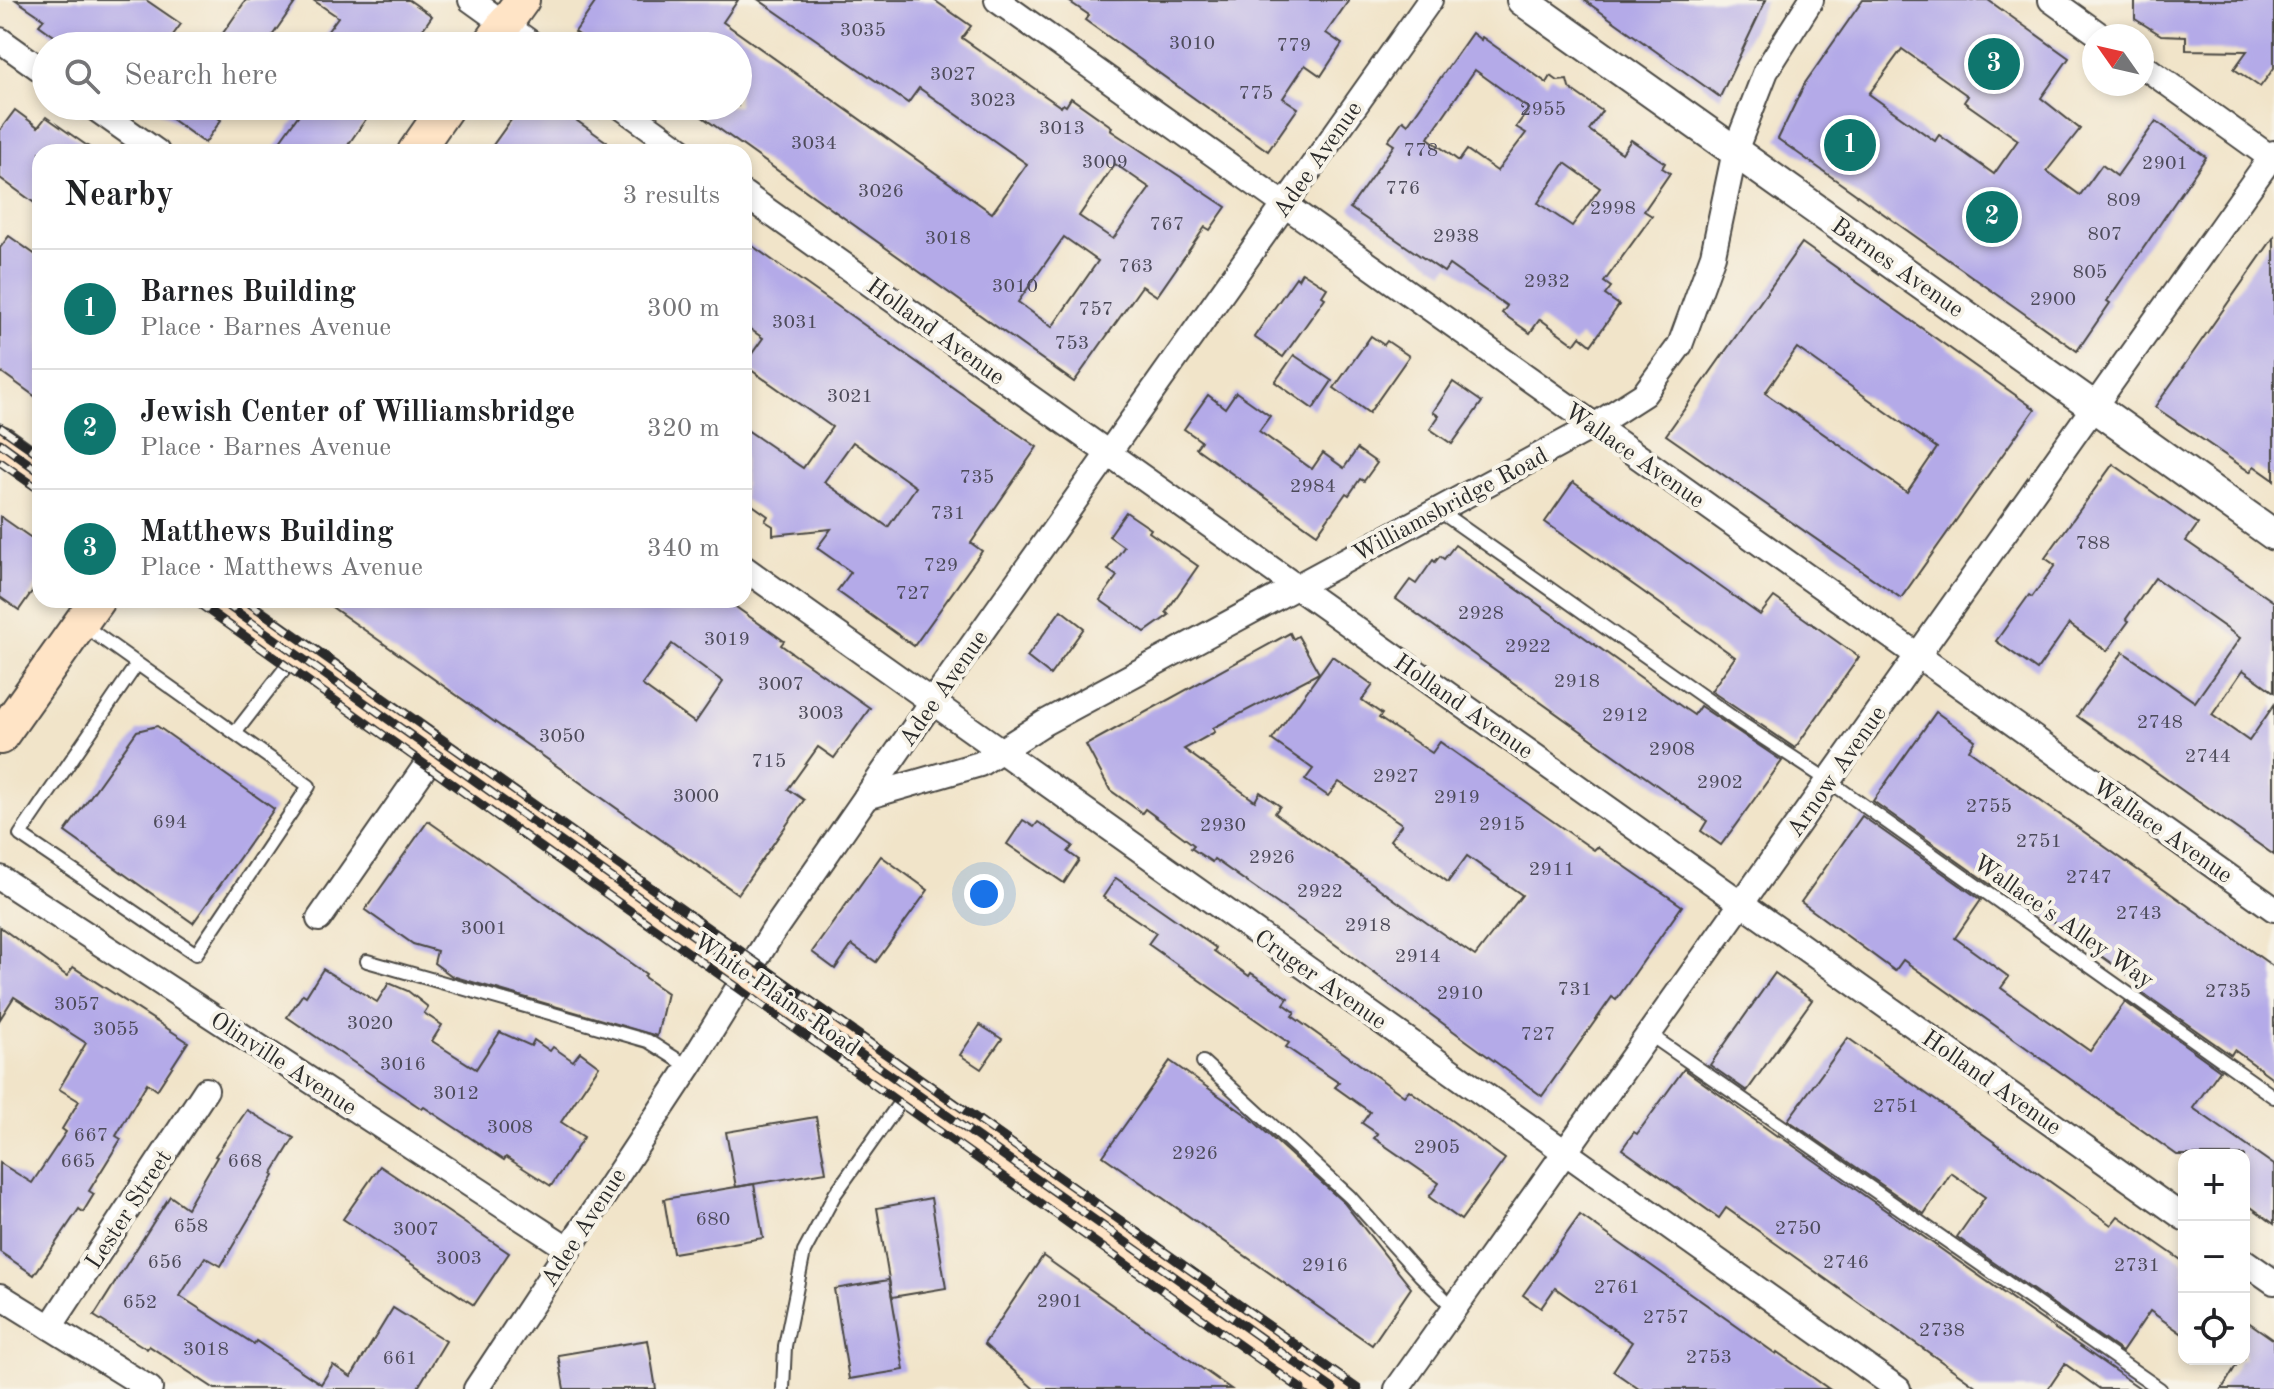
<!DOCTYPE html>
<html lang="en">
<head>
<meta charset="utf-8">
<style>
	:root { --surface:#fff; --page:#f6f6f6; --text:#202124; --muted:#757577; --line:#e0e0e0; --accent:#0f766e }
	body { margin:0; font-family:"Old Standard TT",serif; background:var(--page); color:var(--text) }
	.controls { position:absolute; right:24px; bottom:24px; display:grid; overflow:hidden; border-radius:16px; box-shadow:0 4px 12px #0003 }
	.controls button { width:72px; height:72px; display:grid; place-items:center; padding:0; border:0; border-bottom:2px solid var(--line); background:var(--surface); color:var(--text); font:40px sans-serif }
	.compass { position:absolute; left:2082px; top:24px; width:72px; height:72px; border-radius:50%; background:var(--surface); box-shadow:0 4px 12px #0003; rotate:304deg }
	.you { position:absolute; left:984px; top:894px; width:28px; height:28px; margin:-20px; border:6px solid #fff; border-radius:50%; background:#1a73e8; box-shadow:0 0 0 12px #1a73e833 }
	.badge { display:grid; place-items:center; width:52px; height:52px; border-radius:50%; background:var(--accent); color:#fff; font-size:26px; font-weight:700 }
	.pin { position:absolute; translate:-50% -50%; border:4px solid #fff; box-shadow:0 2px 8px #0006 }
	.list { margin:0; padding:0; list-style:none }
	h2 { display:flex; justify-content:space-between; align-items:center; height:104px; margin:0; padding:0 32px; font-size:34px }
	h2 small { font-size:26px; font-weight:400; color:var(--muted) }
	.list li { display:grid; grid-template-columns:52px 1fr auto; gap:24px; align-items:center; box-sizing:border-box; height:120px; padding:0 32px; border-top:2px solid var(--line) }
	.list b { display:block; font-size:30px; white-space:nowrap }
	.list p { margin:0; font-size:26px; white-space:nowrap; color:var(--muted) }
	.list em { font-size:26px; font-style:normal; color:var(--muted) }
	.icon { flex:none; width:44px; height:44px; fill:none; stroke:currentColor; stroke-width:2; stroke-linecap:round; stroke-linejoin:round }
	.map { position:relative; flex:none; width:2274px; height:1389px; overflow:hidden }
	.search { position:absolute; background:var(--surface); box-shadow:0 4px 12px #0003; left:32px; top:32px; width:720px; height:88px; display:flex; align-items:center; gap:20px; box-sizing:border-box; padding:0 28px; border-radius:44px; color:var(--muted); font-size:30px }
	.panel { position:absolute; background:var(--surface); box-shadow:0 4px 12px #0003; left:32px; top:144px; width:720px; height:464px; border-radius:24px }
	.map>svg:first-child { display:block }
	.building { fill:#b4aae8; fill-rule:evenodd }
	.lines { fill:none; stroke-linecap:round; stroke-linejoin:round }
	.service-casing { stroke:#494743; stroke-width:16 }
	.minor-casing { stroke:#494743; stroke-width:28 }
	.tertiary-casing { stroke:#494743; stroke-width:34 }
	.secondary-casing { stroke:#494743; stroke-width:38 }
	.service { stroke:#fff; stroke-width:12 }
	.minor { stroke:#fff; stroke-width:24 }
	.tertiary { stroke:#fff; stroke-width:30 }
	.secondary { stroke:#ffe4c6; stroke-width:34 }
	.rail-casing { stroke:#2b2b2b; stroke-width:9 }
	.rail { stroke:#f7f3e8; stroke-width:6; stroke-dasharray:18; stroke-linecap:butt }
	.labels { text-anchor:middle; stroke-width:8; stroke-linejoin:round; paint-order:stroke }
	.number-label { font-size:20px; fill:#4d4b5a }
	.street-label { font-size:24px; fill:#2b2b2b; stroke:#f7f3e8 }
</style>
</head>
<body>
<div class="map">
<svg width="2274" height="1389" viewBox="0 0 2274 1389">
	<rect width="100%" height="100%" fill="#f7f3e8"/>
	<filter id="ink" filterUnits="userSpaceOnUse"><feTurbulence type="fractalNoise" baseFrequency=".0125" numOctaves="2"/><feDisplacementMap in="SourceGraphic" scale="16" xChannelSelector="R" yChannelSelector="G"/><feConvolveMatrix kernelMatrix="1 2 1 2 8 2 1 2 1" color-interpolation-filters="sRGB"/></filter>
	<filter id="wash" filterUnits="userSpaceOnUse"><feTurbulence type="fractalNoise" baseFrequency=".006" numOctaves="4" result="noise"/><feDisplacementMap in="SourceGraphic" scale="32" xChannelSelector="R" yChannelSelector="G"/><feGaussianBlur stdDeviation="1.8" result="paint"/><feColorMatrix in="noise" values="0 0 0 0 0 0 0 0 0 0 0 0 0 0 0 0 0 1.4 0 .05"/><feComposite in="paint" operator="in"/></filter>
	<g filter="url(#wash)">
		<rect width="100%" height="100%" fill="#f1e4c9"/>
		<g id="blocks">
			<g class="building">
				<polygon points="16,0 146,0 181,24 165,46 68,46 39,25 44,19"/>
				<polygon points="246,0 297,0 265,46 214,46"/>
				<polygon points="313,0 409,0 432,16 411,46 317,46 338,17"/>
				<path d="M597 0H738L723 22 992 213 1027 164 919 88 908 103 759 0H934L971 26 962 38 1061 107 1063 104 1066 106 1071 98 1112 127 1110 130 1226 207 1210 230 1205 227 1157 296 1142 286 1074 382 687 106H738V46H595L575 32ZM1115 164 1150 188 1113 239 1079 216ZM1064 237 1098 261 1052 327 1018 302Z"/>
				<polygon points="1067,0 1349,0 1326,33 1342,44 1321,76 1305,65 1283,98 1298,108 1268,151 1085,20 1089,15"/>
				<polygon points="1584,0 1766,0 1720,97"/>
				<path d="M1863 0H1988L2069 58 2041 98 2080 129 2047 171 2080 195 2102 165 2117 176 2156 121 2206 157 2107 301 2110 303 2077 351 1778 139 1805 83ZM1902 49 1968 96 1964 102 2018 140 1994 174 1939 135 1935 141 1869 94Z"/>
				<polygon points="2135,0 2274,0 2274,68 2260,87 2234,69 2247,51 2186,50 2186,36 2161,35 2135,19"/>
				<path d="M1472 33 1481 40 1482 37 1547 83 1551 76 1558 81 1567 80 1569 88 1602 111 1589 130 1622 153 1631 140 1665 163 1662 168 1670 173 1644 211 1652 216 1604 282 1611 287 1605 295 1619 305 1591 345 1580 336 1574 344 1540 319 1530 333 1502 313 1507 306 1449 265 1444 272 1350 208 1394 145 1388 141 1403 120 1408 124ZM1475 70 1529 109 1516 127 1526 133 1497 171 1467 150 1459 161 1428 138ZM1565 163 1600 188 1572 226 1538 203Z"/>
				<polygon points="153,106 222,106 215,116 221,120 205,143"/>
				<polygon points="305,106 375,106 343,152 272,152"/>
				<polygon points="521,106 556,106 621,152 488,152"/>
				<polygon points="15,110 38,127 46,117 96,152 40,152 40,207 0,178 0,130"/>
				<polygon points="9,236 40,258 40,400 0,371 0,248"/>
				<polygon points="2274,237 2274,480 2254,466 2250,472 2155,407"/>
				<path d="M744 240 1037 447 971 543 982 551 914 646 837 591 851 572 817 548 831 529 773 535V526L765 521 768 516 744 499V428L803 468 832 427 744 365 763 338 744 325ZM853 442 916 487 888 527 824 482Z"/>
				<path d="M1802 243 2035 409 1901 598 1666 435ZM1797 348 1937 448 1907 492 1765 393Z"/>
				<polygon points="1302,272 1327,288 1322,296 1325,298 1283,357 1254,337 1296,277 1298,279"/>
				<polygon points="1371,336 1384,345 1387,341 1409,356 1369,413 1334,388"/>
				<polygon points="1294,355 1332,381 1313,409 1275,382"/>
				<polygon points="1453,382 1482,402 1452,444 1430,429 1439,416 1433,412"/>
				<polygon points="1236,392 1270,416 1259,431 1312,469 1323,453 1344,468 1357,449 1377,463 1364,481 1360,479 1349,495 1346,493 1317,534 1196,448 1201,441 1184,429 1208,395 1225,408"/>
				<polygon points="2113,464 2198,524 2186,541 2274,602 2274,692 2243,670 2212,715 2249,741 2274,705 2274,855 2077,716 2123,652 2195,702 2240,638 2155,578 2126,619 2129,621 2107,651 2069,624 2037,670 1996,641 2029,595 2032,597 2055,565 2045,558"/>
				<polygon points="1573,482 1760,615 1774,597 1859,657 1795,748 1711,691 1735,657 1545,522"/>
				<polygon points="1126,512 1151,529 1149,532 1198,566 1166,612 1169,615 1145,632 1100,600 1117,576 1108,570 1124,547 1109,536"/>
				<polygon points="0,516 40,544 40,580 19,610 0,597"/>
				<polygon points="1455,545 1685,709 1694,715 1700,706 1782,761 1721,845 1701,831 1707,821 1396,599 1410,580 1416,584 1433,560 1435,562 1440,556 1444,559"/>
				<path d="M322 600H726L784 641 781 645 870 708 834 758 818 747 788 789 804 800 738 894ZM672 644 723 682 695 723 642 685Z"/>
				<polygon points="1061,610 1084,628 1050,675 1027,657"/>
				<polygon points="1290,633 1293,639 1298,636 1319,673 1213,728 1215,732 1184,749 1255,801 1260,792 1280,806 1275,813 1427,923 1475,956 1522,895 1467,856 1448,882 1390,840 1402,824 1339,782 1328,796 1305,780 1313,769 1272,740 1332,656 1373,685 1362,700 1382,714 1379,718 1432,753 1440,742 1594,850 1597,847 1682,906 1616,1000 1612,997 1542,1096 1329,940 1214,859 1212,862 1191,848 1194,845 1145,809 1142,813 1110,790 1086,745"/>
				<polygon points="1936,712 1975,740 1969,750 2274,967 2274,1079 2234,1050 2231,1055 2136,988 2139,983 2035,909 1994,880 1991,885 1873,801"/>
				<polygon points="157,726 274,809 193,923 65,832 137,731"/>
				<polygon points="1862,816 1981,900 1955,938 2009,977 2001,988 2019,1001 2090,1051 2125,1002 2220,1070 2193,1108 2274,1165 2274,1224 2244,1202 2244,1155 2177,1155 1903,960 1895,971 1801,902"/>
				<polygon points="1023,820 1034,827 1038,822 1073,846 1068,852 1079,860 1064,883 1007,844"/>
				<polygon points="428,821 646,974 644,977 667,993 657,1036 452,976 434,963 437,951 413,944 365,910"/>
				<polygon points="881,856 928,890 876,962 852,945 835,969 812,952"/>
				<polygon points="1116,878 1216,948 1214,951 1249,976 1251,973 1288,998 1284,1004 1295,1012 1292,1016 1404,1096 1409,1090 1505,1159 1461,1220 1429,1197 1439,1183 1374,1138 1378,1134 1362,1123 1370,1112 1335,1087 1339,1083 1286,1047 1289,1043 1148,944 1156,933 1103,897"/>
				<polygon points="0,927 67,976 73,967 188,1042 157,1090 147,1083 116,1136 121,1139 89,1191 94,1194 83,1212 79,1209 34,1275 0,1252 0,1163 32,1183 66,1132 62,1129 79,1101 59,1089 86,1043 14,997 0,1019"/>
				<polygon points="323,969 377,1002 389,983 408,991 428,1007 424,1013 442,1025 432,1041 476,1069 500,1032 531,1046 534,1040 550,1051 553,1047 573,1061 580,1052 599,1066 561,1122 584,1137 551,1186 506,1157 504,1160 424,1107 422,1109 287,1017 303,994 306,996"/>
				<polygon points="1775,973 1812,1000 1747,1091 1710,1065"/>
				<polygon points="980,1025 1002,1039 981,1069 960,1055"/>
				<polygon points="1848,1038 2111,1225 2118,1216 2184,1262 2184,1335 2150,1311 2122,1352 1957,1237 1985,1197 1951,1173 1924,1214 1788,1120"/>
				<polygon points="1170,1061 1249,1117 1344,1203 1411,1288 1372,1345 1103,1156"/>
				<polygon points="1684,1069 1777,1136 1778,1135 2141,1389 2100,1389 2065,1364 2048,1389 1980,1389 1726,1208 1719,1218 1622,1149 1634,1132 1637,1134"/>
				<polygon points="247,1110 294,1138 272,1174 274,1176 221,1266 205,1257 180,1296 254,1344 256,1341 321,1384 333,1365 351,1377 393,1308 446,1341 417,1389 215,1389 149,1346 147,1349 94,1316 170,1196 187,1208 217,1157 215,1156"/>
				<polygon points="816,1117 826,1172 736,1187 726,1132"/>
				<polygon points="380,1166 509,1253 474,1305 343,1219"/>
				<polygon points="754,1184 763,1238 673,1253 664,1199"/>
				<polygon points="931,1198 946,1288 892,1297 877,1208"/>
				<polygon points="1580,1215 1776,1354 1777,1352 1829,1389 1639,1389 1613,1371 1632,1342 1555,1288 1541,1308 1523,1295"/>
				<polygon points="1043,1256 1231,1389 1034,1389 984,1344"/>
				<polygon points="889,1280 904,1370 849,1379 834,1289"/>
				<polygon points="2244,1319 2274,1340 2274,1389 2222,1389 2240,1359 2244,1359"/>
				<polygon points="648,1340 656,1389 564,1389 558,1355"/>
			</g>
		</g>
	</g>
	<g filter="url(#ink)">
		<use href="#blocks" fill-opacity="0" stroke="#494743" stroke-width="2"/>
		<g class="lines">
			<defs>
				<g id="service">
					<polyline points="1438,510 1742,724 1829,781 2274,1097"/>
					<polyline points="83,625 309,786 196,954 20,835 137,664"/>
					<polyline points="235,733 294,657"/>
					<polyline points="367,961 648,1041 689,1067"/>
					<polyline points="1649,1034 2160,1389"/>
					<polyline points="1203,1062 1350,1197 1420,1275 1454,1308"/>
					<polyline points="783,1389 785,1346 804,1252 835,1194 908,1091"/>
				</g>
				<g id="minor">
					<polyline points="471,0 535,46"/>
					<polyline points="997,0 2274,909"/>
					<polyline points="2051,0 2101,36"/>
					<polyline points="0,40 46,73"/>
					<polyline points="2142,65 2274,160"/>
					<polyline points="92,106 157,152"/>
					<polyline points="620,106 684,152"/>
					<polyline points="744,194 2184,1218"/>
					<polyline points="744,568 1898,1389"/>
					<polyline points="866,797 980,764 1044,723 1594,426 1644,394 1680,345 1713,255 1735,151 1766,71 1811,0"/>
					<polyline points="0,878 569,1249"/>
					<polyline points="319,919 436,751"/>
					<polyline points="2244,1261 2274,1282"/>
					<polyline points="0,1296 150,1389"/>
					<polyline points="50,1327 206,1090"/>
					<polyline points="476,1389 689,1067 774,930 932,702 1430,0"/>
					<polyline points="1397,1389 2274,153"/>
				</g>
				<polyline id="tertiary" points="1522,0 2274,535"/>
				<g id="secondary">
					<polyline points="489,46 522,0"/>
					<polyline points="415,152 447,106"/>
					<polyline points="0,443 40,472"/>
					<polyline points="221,600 1333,1389"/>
					<polyline points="0,737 97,600"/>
				</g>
			</defs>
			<use href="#service" class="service-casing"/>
			<use href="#minor" class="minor-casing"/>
			<use href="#tertiary" class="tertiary-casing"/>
			<use href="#secondary" class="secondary-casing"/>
			<use href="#service" class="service"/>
			<use href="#minor" class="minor"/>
			<use href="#tertiary" class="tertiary"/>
			<use href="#secondary" class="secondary"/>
			<defs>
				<g id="rail">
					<polyline points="0,427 40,455"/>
					<polyline points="0,443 40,472"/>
					<polyline points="0,462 40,490"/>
					<polyline points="194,600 1301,1389"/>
					<polyline points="220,600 1333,1389"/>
					<polyline points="245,600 1358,1389"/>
				</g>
			</defs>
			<use href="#rail" class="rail-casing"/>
			<use href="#rail" class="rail"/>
		</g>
	</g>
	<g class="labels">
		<g class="number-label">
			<text x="863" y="36">3035</text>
			<text x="1192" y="49">3010</text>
			<text x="1294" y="51">779</text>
			<text x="953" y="80">3027</text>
			<text x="1256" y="99">775</text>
			<text x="993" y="106">3023</text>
			<text x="1543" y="115">2955</text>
			<text x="1062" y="134">3013</text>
			<text x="814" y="149">3034</text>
			<text x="1421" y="156">778</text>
			<text x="1105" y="168">3009</text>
			<text x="2165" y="169">2901</text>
			<text x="1403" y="194">776</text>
			<text x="881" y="197">3026</text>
			<text x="2124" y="206">809</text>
			<text x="1613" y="214">2998</text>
			<text x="1167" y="230">767</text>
			<text x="2105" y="240">807</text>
			<text x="1456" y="242">2938</text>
			<text x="948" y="244">3018</text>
			<text x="1136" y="272">763</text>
			<text x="2090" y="278">805</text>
			<text x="1547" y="287">2932</text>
			<text x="1015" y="292">3010</text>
			<text x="2053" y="305">2900</text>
			<text x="1096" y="315">757</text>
			<text x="795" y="328">3031</text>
			<text x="1072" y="349">753</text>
			<text x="850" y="402">3021</text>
			<text x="977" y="483">735</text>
			<text x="1313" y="492">2984</text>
			<text x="948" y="519">731</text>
			<text x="2093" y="549">788</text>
			<text x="941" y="571">729</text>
			<text x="913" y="599">727</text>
			<text x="1481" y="619">2928</text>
			<text x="727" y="645">3019</text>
			<text x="1528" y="652">2922</text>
			<text x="1577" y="687">2918</text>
			<text x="781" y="690">3007</text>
			<text x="821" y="719">3003</text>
			<text x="1625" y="721">2912</text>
			<text x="2160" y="728">2748</text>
			<text x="562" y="742">3050</text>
			<text x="1672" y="755">2908</text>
			<text x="2208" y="762">2744</text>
			<text x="769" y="767">715</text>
			<text x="1396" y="782">2927</text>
			<text x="1720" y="788">2902</text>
			<text x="696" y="802">3000</text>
			<text x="1457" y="803">2919</text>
			<text x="1989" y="812">2755</text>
			<text x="170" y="828">694</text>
			<text x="1502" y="830">2915</text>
			<text x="1223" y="831">2930</text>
			<text x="2039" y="847">2751</text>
			<text x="1272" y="863">2926</text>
			<text x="1552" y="875">2911</text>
			<text x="2089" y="883">2747</text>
			<text x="1320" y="897">2922</text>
			<text x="2139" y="919">2743</text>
			<text x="1368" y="931">2918</text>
			<text x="484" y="934">3001</text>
			<text x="1418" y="962">2914</text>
			<text x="1575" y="995">731</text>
			<text x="2228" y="997">2735</text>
			<text x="1460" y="999">2910</text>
			<text x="77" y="1010">3057</text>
			<text x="370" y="1029">3020</text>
			<text x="116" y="1035">3055</text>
			<text x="1538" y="1040">727</text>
			<text x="403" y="1070">3016</text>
			<text x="456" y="1099">3012</text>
			<text x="1896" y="1112">2751</text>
			<text x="510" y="1133">3008</text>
			<text x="91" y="1141">667</text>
			<text x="1437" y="1153">2905</text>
			<text x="1195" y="1159">2926</text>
			<text x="78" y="1167">665</text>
			<text x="245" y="1167">668</text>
			<text x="713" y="1225">680</text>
			<text x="191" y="1232">658</text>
			<text x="1798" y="1234">2750</text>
			<text x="416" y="1235">3007</text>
			<text x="459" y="1264">3003</text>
			<text x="165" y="1268">656</text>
			<text x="1846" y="1268">2746</text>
			<text x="1325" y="1271">2916</text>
			<text x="2137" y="1271">2731</text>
			<text x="1617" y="1293">2761</text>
			<text x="1060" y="1307">2901</text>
			<text x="140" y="1308">652</text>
			<text x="1666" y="1323">2757</text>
			<text x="1942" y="1336">2738</text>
			<text x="206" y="1355">3018</text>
			<text x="1709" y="1363">2753</text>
			<text x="400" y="1364">661</text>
		</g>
		<g class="street-label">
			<text transform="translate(1317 159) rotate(-55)" y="8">Adee Avenue</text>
			<text transform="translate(1898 267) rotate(35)" y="8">Barnes Avenue</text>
			<text transform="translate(936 331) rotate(36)" y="8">Holland Avenue</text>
			<text transform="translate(1635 455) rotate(35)" y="8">Wallace Avenue</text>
			<text transform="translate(1450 504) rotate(-28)" y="8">Williamsbridge Road</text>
			<text transform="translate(943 688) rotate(-55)" y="8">Adee Avenue</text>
			<text transform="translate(1464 706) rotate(35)" y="8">Holland Avenue</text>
			<text transform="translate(1836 771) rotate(-55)" y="8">Arnow Avenue</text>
			<text transform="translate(2163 830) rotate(35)" y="8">Wallace Avenue</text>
			<text transform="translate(2064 921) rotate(35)" y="8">Wallace's Alley Way</text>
			<text transform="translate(1321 979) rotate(35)" y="8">Cruger Avenue</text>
			<text transform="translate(777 994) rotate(35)" y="8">White Plains Road</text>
			<text transform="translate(284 1063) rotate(33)" y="8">Olinville Avenue</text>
			<text transform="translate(1992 1082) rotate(35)" y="8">Holland Avenue</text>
			<text transform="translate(128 1209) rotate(-57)" y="8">Lester Street</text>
			<text transform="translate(583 1227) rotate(-57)" y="8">Adee Avenue</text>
		</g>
	</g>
</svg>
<div class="controls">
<button>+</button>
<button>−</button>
<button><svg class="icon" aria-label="locate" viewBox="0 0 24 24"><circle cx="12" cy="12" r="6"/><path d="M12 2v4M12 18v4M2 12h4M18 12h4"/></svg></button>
</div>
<svg class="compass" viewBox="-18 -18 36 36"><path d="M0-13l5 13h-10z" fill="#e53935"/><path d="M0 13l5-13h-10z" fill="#757577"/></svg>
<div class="you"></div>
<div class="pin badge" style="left:1850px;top:145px">1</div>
<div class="pin badge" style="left:1992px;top:217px">2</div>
<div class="pin badge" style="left:1994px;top:64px">3</div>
<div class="search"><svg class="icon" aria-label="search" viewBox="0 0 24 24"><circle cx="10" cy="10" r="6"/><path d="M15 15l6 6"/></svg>Search here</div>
<section class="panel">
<h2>Nearby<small>3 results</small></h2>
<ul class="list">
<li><span class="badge">1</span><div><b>Barnes Building</b><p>Place · Barnes Avenue</p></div><em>300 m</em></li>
<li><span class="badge">2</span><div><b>Jewish Center of Williamsbridge</b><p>Place · Barnes Avenue</p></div><em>320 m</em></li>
<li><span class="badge">3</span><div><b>Matthews Building</b><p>Place · Matthews Avenue</p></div><em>340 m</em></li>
</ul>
</section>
</div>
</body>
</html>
